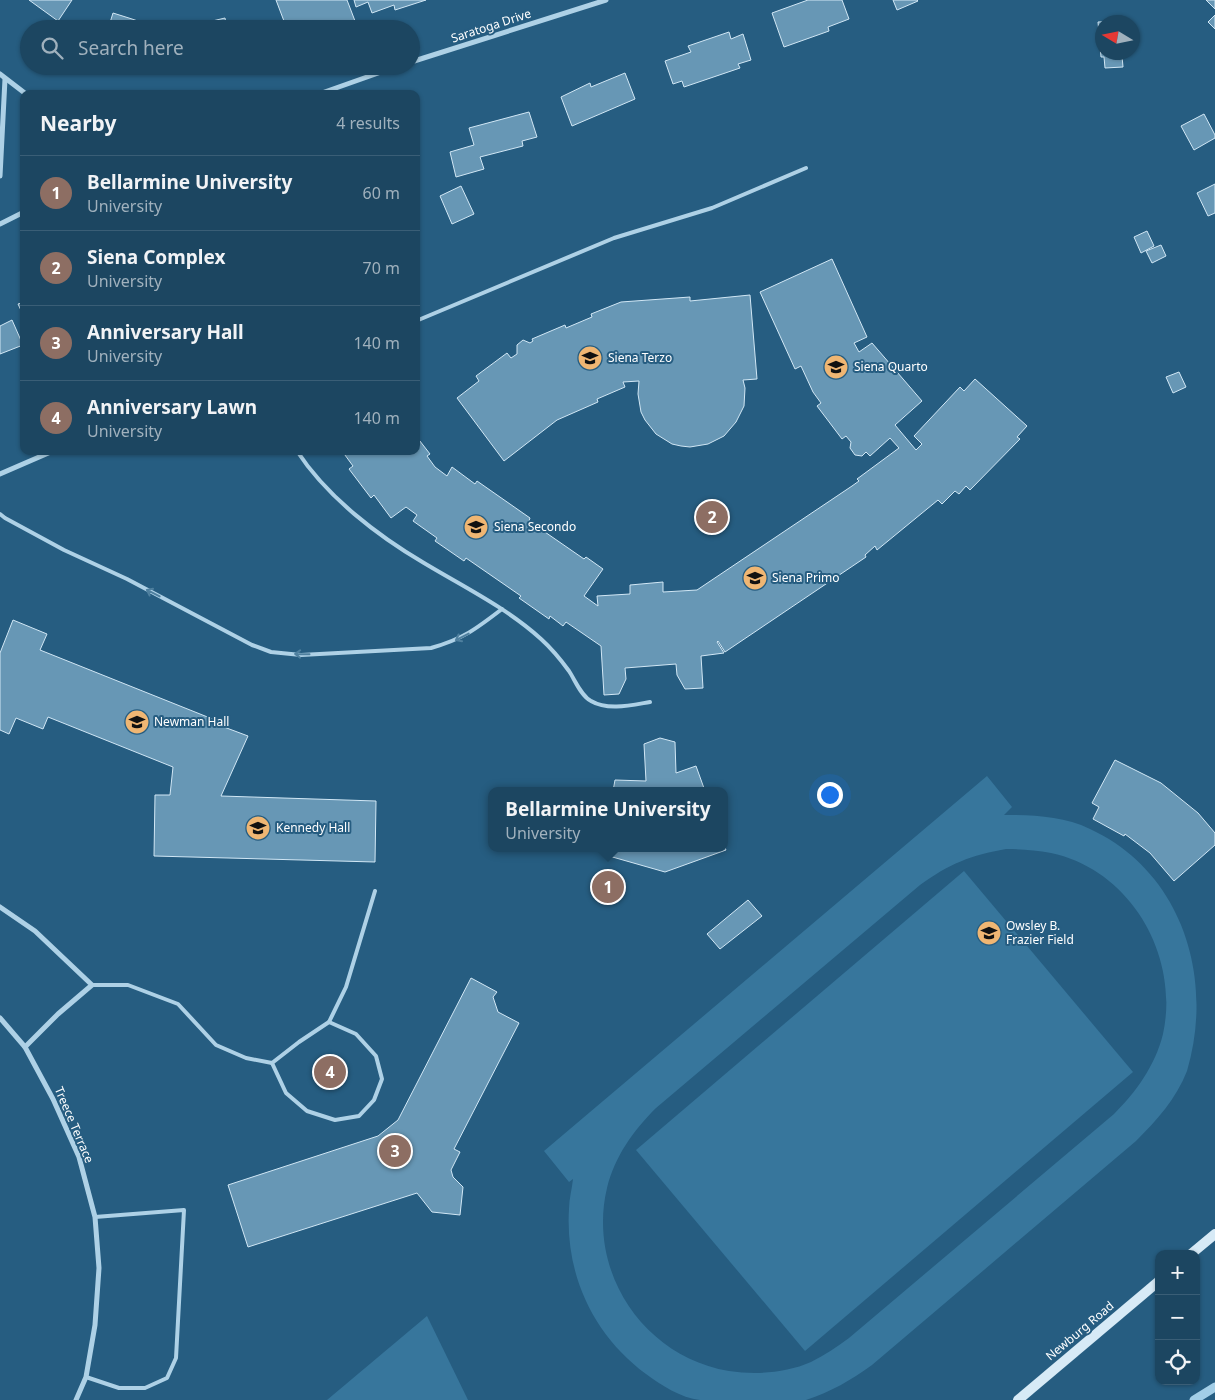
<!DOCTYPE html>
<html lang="en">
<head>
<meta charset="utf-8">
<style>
	:root { --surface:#1c4661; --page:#29506a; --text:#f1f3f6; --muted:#a0b1bd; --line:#3a5e76; --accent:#90b9f0 }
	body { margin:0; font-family:"Noto Sans",sans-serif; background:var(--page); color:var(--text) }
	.controls { position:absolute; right:15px; bottom:15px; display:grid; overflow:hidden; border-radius:10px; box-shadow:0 1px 4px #0004 }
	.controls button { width:45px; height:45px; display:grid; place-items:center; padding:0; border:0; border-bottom:1px solid var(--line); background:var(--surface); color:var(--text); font:25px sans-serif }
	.compass { position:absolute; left:1095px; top:15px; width:45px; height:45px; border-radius:50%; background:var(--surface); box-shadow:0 1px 4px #0004; rotate:280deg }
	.you { position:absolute; left:829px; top:794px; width:18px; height:18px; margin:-12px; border:4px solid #fff; border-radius:50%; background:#1a73e8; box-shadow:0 0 0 8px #1a73e833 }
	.badge { display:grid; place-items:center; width:32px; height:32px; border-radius:50%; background:var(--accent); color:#fff; font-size:16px; font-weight:700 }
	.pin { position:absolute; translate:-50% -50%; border:2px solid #fff; box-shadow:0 1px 5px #0006 }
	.popup { position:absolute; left:488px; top:787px; width:240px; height:65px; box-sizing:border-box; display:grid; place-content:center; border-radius:10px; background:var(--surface); filter:drop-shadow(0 1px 4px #0005); font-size:16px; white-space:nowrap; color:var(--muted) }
	.popup b { font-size:19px; color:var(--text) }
	.popup::after { content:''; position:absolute; left:50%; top:100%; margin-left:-10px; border:10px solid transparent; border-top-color:var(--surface) }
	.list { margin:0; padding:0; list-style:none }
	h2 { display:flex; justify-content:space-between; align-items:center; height:65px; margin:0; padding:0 20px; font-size:21px }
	h2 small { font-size:16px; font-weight:400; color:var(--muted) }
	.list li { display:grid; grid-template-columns:32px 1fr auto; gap:15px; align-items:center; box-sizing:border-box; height:75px; padding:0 20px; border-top:1px solid var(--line) }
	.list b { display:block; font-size:19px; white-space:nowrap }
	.list p { margin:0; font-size:16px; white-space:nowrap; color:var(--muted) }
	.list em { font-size:16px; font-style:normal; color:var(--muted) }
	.icon { flex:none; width:28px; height:28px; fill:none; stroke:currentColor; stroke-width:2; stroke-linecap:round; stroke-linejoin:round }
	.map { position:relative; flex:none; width:1215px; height:1400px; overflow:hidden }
	.search { position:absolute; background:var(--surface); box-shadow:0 1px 4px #0004; left:20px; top:20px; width:400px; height:55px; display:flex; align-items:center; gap:12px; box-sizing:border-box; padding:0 18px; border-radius:28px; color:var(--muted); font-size:19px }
	.panel { position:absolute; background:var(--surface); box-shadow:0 1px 4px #0004; left:20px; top:90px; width:400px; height:365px; border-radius:10px }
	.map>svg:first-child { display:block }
	.green { fill:#37769c; fill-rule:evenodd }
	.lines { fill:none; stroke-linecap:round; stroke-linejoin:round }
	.stream { stroke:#a2cee7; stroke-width:9 }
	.building { fill:#6797b5; stroke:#d1e7f5 }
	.lane { stroke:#aed1e6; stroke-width:4 }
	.street { stroke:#aed1e6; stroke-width:5 }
	.secondary { stroke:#d7eaf6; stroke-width:10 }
	.oneway { stroke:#4f809f }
	.labels { text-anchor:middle; stroke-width:4; stroke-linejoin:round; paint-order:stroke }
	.street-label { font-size:12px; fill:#fff; stroke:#265d81 }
	.poi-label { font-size:12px; fill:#fff; stroke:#265d81; text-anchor:start }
</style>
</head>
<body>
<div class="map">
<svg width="1215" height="1400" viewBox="0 0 1215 1400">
	<rect width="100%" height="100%" fill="#265d81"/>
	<g class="green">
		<path d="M987 776 1012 807 1004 815C1033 815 1063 816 1090 829 1181 871 1215 976 1187 1071 1176 1099 1157 1120 1136 1141L872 1365C851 1380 831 1392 806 1400 782 1400 758 1400 734 1400 723 1400 711 1400 700 1400 681 1398 661 1385 646 1374 593 1335 565 1274 569 1209 569 1199 572 1189 573 1179L569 1182 544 1151ZM1006 849C1021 849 1036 850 1051 853 1131 870 1180 956 1163 1034 1155 1066 1136 1092 1114 1114L849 1338C837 1347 825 1355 811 1362 786 1373 756 1375 729 1371 644 1357 587 1272 607 1188 615 1156 633 1131 656 1108L920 885C949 864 971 855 1006 849Z"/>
		<polygon points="964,871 1133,1072 805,1351 636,1150"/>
		<polygon points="427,1316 468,1400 327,1400"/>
	</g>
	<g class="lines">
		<polyline class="stream" points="1194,1400 1215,1387"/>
	</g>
	<g class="building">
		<polygon points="29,0 72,0 58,21"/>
		<polygon points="276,0 347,0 355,21 334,29 287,29"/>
		<polygon points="354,0 426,0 395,10 394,5 372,13 368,2 356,7"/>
		<polygon points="817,0 842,0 849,19 828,27 829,31 784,47 772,13 808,0"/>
		<polygon points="893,0 917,0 918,1 897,10"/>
		<polygon points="1206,0 1215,0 1215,9"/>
		<polygon points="113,13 132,19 158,28 108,29"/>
		<polygon points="1215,15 1215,29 1208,22"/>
		<polygon points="225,18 227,29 210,29 208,22"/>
		<polygon points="1123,21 1123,22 1102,22 1102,52 1125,52 1125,55 1122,56 1123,67 1105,68 1104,57 1101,57 1098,22"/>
		<polygon points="256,23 257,29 230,29"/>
		<polygon points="729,32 731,39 743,34 751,60 738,64 740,68 684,87 682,81 673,84 665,61 691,52 688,46"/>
		<polygon points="625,73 635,99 572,126 561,97 590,83 591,87"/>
		<polygon points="529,112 537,137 522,141 523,146 480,157 484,169 456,177 450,152 474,145 469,128"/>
		<polygon points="1204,114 1215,135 1215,138 1194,150 1181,126"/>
		<polygon points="1215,184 1215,213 1208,216 1197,193"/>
		<polygon points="461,186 474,214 452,224 440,196"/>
		<polygon points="1147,231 1154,246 1141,253 1134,237"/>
		<polygon points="1161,245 1166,256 1152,263 1146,251"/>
		<polygon points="832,259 867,337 854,343 859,352 872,343 922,401 895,425 916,450 922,444 914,436 960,387 964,391 975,379 1027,426 1017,437 1020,439 970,490 966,486 959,494 955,491 942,504 938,500 877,550 875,546 865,555 866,557 725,652 718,641 717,642 724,653 701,656 703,688 685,689 677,675 676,664 625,668 626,679 619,694 604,695 601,646 566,622 563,626 550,616 549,619 519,598 521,596 466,558 464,561 435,541 437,538 413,521 417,515 406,507 391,518 374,495 371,498 349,469 353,466 342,451 416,451 416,436 430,454 427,456 435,467 447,476 452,467 475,484 477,481 530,518 529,521 584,559 586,557 603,569 584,596 598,606 597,596 630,594 630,585 663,582 663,592 697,590 852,486 859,481 857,479 899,448 890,438 870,456 866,452 862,456 855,455 850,448 851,442 846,436 842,439 817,406 821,403 813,392 801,366 795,369 760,292"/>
		<polygon points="750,295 757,379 743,380 745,388 744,406 736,422 724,436 708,444 690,447 681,446 672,444 656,434 645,420 641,412 638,394 639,381 623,382 625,387 597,399 598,402 557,420 504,461 457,398 479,381 476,376 507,353 511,358 517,354 517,345 523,340 530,343 533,341 532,339 565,325 566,328 592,317 591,314 621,302 690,297 690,301"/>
		<polygon points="24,302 24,317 18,304"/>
		<polygon points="12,320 23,345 0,354 0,326"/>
		<polygon points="1179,372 1186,387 1173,393 1166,377"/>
		<polygon points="13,620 47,634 40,650 225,724 224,727 248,736 221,796 376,801 375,862 154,856 155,795 170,795 173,767 48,717 43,729 16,718 9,734 0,730 0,653"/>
		<polygon points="660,738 675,742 676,773 696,766 705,791 613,791 615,780 646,781 644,744"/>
		<polygon points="1115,760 1161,783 1198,813 1215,833 1215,845 1174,881 1150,853 1125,834 1124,836 1093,819 1099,807 1092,803"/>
		<polygon points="724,846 726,850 665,872 602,854 603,848 724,848"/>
		<polygon points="748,900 762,916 720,949 707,934"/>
		<polygon points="471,978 497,992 493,997 498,1012 519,1023 454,1149 460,1152 451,1170 453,1177 463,1187 460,1215 432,1212 417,1193 248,1247 228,1185 378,1136 398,1120"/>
	</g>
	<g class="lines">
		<g class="lane">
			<polyline points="416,321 614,238 712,208 806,168"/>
			<path d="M297 451C327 497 378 536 424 563 464 587 507 608 541 639 551 648 561 660 569 671 575 680 581 696 591 701 608 711 632 705 650 702"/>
			<path d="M0 514 5 518 64 550 127 579 252 645 271 652 301 655 431 648C463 639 476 629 502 609"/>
			<polyline points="92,985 128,985 178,1004 216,1045 246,1058 272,1063 299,1042 329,1022 346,987 375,891"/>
			<polyline points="272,1063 286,1093 307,1111 335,1120 359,1116 374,1100 382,1079 376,1056 356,1034 329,1022"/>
			<polyline points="86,1377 119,1388 145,1388 167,1378 176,1358 184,1210 95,1217"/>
		</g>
		<g class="street">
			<polyline points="411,62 606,0"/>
			<polyline points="0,74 26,94"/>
			<polyline points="319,94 398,66"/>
			<polyline points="0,176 5,79"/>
			<polyline points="0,224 24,212"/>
			<polyline points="0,474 53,451"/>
			<polyline points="0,907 35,931 92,985 58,1014 25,1047"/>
			<polyline points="0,1018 25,1047 53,1099 79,1157 95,1217 99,1268 95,1325 86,1377 76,1400"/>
		</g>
		<g class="secondary">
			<polyline points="1191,1254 1215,1234"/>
			<polyline points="1018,1400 1159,1281"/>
		</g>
	</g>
	<defs><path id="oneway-shaft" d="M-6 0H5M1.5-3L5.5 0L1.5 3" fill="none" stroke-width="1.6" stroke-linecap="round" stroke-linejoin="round" transform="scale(1.25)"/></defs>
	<g class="oneway">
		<use href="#oneway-shaft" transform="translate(153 593) rotate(-153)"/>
		<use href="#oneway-shaft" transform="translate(462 637) rotate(153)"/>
		<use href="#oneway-shaft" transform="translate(302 654) rotate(-179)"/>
	</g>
	<defs>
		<symbol id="university-disc" viewBox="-11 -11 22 22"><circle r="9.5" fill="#efb673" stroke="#265d81"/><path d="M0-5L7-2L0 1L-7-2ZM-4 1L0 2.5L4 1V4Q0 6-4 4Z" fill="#111"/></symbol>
	</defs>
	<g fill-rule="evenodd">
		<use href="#university-disc" x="576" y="344" width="28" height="28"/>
		<use href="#university-disc" x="822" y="353" width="28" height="28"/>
		<use href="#university-disc" x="462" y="513" width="28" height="28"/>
		<use href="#university-disc" x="741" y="564" width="28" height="28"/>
		<use href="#university-disc" x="123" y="708" width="28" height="28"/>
		<use href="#university-disc" x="244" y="814" width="28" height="28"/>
		<use href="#university-disc" x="975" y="919" width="28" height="28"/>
	</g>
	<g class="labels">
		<g class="street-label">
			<text transform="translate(491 26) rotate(-18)" y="4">Saratoga Drive</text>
			<text transform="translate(74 1125) rotate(67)" y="4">Treece Terrace</text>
			<text transform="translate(1080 1331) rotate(-40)" y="4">Newburg Road</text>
		</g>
		<g class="poi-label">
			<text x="608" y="362">Siena Terzo</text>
			<text x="854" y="371">Siena Quarto</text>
			<text x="494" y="531">Siena Secondo</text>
			<text x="772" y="582">Siena Primo</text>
			<text x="154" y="726">Newman Hall</text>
			<text x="276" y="832">Kennedy Hall</text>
			<text x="1006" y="930">Owsley B.<tspan x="1006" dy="14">Frazier Field</tspan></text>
		</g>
	</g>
</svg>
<div class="controls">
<button>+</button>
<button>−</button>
<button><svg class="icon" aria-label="locate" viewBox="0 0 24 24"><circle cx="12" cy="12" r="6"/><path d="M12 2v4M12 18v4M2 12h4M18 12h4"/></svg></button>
</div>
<svg class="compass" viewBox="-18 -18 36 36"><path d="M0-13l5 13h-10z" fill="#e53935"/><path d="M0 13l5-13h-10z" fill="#a0b1bd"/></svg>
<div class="you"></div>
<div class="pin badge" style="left:608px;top:887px;background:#8d6e63">1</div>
<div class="popup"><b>Bellarmine University</b>University</div>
<div class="pin badge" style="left:712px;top:517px;background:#8d6e63">2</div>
<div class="pin badge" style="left:395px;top:1151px;background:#8d6e63">3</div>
<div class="pin badge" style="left:330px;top:1072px;background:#8d6e63">4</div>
<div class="search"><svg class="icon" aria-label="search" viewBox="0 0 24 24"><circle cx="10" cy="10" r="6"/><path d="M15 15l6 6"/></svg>Search here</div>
<section class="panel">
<h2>Nearby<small>4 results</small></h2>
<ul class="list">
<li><span class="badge" style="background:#8d6e63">1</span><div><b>Bellarmine University</b><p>University</p></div><em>60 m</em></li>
<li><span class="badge" style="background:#8d6e63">2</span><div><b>Siena Complex</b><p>University</p></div><em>70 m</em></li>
<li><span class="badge" style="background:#8d6e63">3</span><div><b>Anniversary Hall</b><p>University</p></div><em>140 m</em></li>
<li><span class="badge" style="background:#8d6e63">4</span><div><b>Anniversary Lawn</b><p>University</p></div><em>140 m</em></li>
</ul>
</section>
</div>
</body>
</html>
